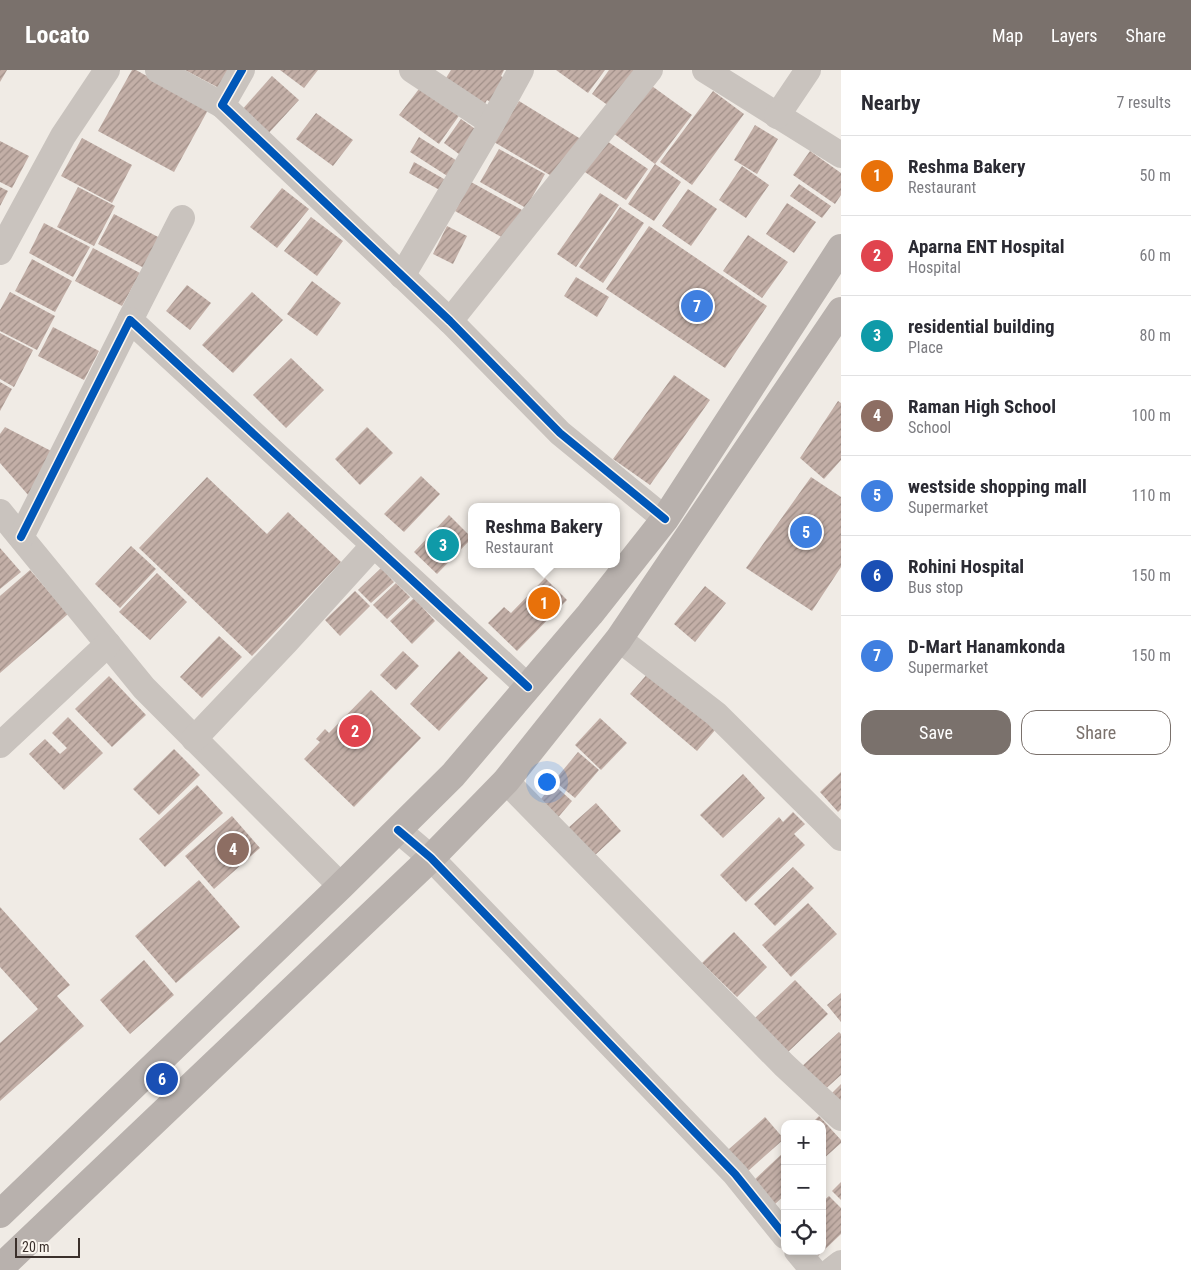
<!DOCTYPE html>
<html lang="en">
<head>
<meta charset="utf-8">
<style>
	:root { --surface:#fff; --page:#f2f2f3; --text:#2b2b33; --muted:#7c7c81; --line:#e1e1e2; --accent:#7a716c }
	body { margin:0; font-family:"Roboto Condensed",sans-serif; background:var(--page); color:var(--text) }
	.controls { position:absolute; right:15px; bottom:15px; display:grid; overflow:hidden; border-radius:10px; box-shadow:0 2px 8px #0003 }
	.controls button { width:45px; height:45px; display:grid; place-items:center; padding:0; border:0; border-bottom:1px solid var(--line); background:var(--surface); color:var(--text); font:25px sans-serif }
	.scale { position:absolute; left:15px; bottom:12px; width:65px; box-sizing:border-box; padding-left:5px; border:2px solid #3b302b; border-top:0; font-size:14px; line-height:18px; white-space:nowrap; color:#3b302b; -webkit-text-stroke:4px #fbf5ee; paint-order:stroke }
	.you { position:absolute; left:546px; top:711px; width:18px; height:18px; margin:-12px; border:4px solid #fff; border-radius:50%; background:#1a73e8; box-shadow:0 0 0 8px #1a73e833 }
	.badge { display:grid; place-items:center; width:32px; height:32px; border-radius:50%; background:var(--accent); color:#fff; font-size:16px; font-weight:700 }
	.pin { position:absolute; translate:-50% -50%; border:2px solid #fff; box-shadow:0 1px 5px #0006 }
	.popup { position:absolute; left:468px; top:433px; width:152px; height:65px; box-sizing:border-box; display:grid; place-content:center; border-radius:10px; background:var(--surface); filter:drop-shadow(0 1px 4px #0005); font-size:16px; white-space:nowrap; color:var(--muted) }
	.popup b { font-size:19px; color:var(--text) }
	.popup::after { content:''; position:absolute; left:50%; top:100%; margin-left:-10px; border:10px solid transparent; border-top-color:var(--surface) }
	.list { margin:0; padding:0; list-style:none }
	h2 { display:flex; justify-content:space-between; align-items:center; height:65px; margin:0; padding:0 20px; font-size:21px }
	h2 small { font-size:16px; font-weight:400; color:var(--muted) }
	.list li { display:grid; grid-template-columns:32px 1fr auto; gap:15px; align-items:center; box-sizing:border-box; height:80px; padding:0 20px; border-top:1px solid var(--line) }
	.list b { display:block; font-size:19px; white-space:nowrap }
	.list p { margin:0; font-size:16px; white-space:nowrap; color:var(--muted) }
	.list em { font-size:16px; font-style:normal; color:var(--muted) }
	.actions { display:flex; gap:10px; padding:15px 20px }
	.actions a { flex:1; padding:11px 0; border:1px solid var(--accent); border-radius:15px; text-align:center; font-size:18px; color:var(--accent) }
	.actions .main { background:var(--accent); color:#fff }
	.icon { flex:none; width:28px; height:28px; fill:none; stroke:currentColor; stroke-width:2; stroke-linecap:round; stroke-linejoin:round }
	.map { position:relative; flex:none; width:841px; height:1200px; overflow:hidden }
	header { display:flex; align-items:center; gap:30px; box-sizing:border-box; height:70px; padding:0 25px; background:var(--accent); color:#fff }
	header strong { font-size:24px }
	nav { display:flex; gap:28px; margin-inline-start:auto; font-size:18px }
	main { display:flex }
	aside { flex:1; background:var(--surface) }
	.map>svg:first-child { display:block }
	.building { fill:url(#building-hatch) }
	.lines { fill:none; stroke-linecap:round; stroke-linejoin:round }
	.street { stroke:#c9c3be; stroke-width:26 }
	.primary { stroke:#b8b1ad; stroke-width:28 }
	.cycleway-casing { stroke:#fbf5ee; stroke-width:11 }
	.cycleway { stroke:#0057b8; stroke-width:8 }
</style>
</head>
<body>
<header>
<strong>Locato</strong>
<nav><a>Map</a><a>Layers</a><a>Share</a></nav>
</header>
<main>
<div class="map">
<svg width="841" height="1200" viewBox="0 0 841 1200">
	<defs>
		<pattern id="building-hatch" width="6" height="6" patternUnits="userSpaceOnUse" patternTransform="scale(1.25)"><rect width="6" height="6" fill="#c3afa7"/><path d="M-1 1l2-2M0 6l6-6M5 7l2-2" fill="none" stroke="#a08f88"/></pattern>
	</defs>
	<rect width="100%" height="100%" fill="#f0ebe5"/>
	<g class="building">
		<polygon points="0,0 7,0 0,12"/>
		<polygon points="132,0 136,0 208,40 174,102 98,61"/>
		<polygon points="185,0 229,0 219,18"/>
		<polygon points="280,0 318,0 304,18"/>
		<polygon points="451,0 504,0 501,6 509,11 495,35 487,30 482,39 441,16"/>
		<polygon points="556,0 605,0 588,23"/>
		<polygon points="609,0 645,0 616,41 592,24"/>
		<polygon points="272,6 299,30 266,66 240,42"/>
		<polygon points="645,11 692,45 655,94 609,60"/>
		<polygon points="422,15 461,43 439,74 399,45"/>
		<polygon points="713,21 744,44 692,115 660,92"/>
		<polygon points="519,31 584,71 560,111 494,72"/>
		<polygon points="316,43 353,70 333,96 296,69"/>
		<polygon points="461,49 481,63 463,87 444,73"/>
		<polygon points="755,55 778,69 757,104 734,90"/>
		<polygon points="419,67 462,94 452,109 410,82"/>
		<polygon points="601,67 648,99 626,130 579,98"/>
		<polygon points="82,68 132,95 112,133 61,106"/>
		<polygon points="0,71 29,86 12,118 0,112"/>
		<polygon points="499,79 545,104 526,138 480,112"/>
		<polygon points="810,81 841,103 841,125 835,134 793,105"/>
		<polygon points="414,92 451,113 445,123 409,103"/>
		<polygon points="655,94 681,112 654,151 628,134"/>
		<polygon points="742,96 769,115 746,148 719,130"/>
		<polygon points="471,112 522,140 505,169 455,141"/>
		<polygon points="799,114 831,136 822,148 790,126"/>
		<polygon points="0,117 8,121 0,136"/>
		<polygon points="78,117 115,136 94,176 57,157"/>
		<polygon points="282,118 309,139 277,178 250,157"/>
		<polygon points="688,119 717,139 691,176 662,156"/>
		<polygon points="600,123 619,135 576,197 557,184"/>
		<polygon points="787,133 816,152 794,183 766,164"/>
		<polygon points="620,137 644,153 603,213 579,197"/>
		<polygon points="114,144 162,169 146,199 98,174"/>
		<polygon points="311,147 343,171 317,206 284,181"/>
		<polygon points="44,153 90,177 73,207 29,183"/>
		<polygon points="447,156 467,166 453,194 433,184"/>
		<polygon points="649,156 767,236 725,298 606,219"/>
		<polygon points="748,165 788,192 762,228 723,201"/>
		<polygon points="93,178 140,203 122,236 75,211"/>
		<polygon points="32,189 72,211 55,242 15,221"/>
		<polygon points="576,207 609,227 597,247 564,226"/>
		<polygon points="312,211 341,233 317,266 287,244"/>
		<polygon points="187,215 211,233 190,260 166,241"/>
		<polygon points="10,222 55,246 37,280 0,261 0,240"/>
		<polygon points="252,222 283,250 233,303 202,275"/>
		<polygon points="53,257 99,281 84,310 38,286"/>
		<polygon points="0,263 33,280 14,317 0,309"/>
		<polygon points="291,288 324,320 286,358 253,325"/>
		<polygon points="674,305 710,330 650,415 613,389"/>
		<polygon points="0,312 12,319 0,341"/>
		<polygon points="838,331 841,333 841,390 824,409 800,388"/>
		<polygon points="5,357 53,382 29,426 0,393 0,364"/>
		<polygon points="367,357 393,383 360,415 335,389"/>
		<polygon points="421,406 440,424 404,462 384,444"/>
		<polygon points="207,407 267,464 288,442 341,492 252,586 139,478"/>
		<polygon points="811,407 841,427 841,497 812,541 746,498"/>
		<polygon points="449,445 472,468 437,504 414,482"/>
		<polygon points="131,476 156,499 120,538 95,514"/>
		<polygon points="0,478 21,502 0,519"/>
		<polygon points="381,498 394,512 371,533 358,520"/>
		<polygon points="30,500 68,544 0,603 0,526"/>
		<polygon points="157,503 187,532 150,570 119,542"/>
		<polygon points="545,508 567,530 517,581 488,553 504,537 511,543"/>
		<polygon points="396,513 410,527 387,549 373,535"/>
		<polygon points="705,516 726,533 695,572 674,554"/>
		<polygon points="355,521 370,536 340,566 325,550"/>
		<polygon points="414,528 435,551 412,574 390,551"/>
		<polygon points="219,566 242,587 202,628 180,607"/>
		<polygon points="403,581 419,596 396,620 380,605"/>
		<polygon points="459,581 488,608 439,661 410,634"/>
		<polygon points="649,602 716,659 697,681 630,624"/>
		<polygon points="109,606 146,645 112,677 75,639"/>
		<polygon points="371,620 421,668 354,737 304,689 320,672 316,669 325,659 329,663"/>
		<polygon points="68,647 103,683 64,720 29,684 45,669 60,684 67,678 52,663"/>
		<polygon points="600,648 627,673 601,700 575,675"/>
		<polygon points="174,679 200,705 159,745 133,719"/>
		<polygon points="578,682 599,700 575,728 554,711"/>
		<polygon points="841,702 841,739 838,742 820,722"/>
		<polygon points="743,704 765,728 723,768 700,745"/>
		<polygon points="553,714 572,731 555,751 537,734"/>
		<polygon points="197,715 223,743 165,797 139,769"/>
		<polygon points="596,733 621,761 594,786 568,758"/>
		<polygon points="793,742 805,754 794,764 805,775 746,832 720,805 779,747 783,752"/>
		<polygon points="232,746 260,778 214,819 185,786"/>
		<polygon points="793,797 814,818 775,856 754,834"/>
		<polygon points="199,810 240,857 176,913 135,866"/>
		<polygon points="808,833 837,864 791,907 762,875"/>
		<polygon points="0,837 70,915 57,926 84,956 0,1031 0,973 38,939 0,897"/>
		<polygon points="734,862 767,897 737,927 702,893"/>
		<polygon points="144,890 174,925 130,964 100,930"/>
		<polygon points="795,910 828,944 787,983 754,949"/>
		<polygon points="841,923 841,952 827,935"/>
		<polygon points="839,962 841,964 841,1005 821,1023 799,999"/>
		<polygon points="841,1014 841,1040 828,1027"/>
		<polygon points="819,1046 841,1070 841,1073 822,1090 822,1054 811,1054"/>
		<polygon points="765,1047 784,1069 747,1102 728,1080"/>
		<polygon points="785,1081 785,1125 775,1134 753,1111"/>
		<polygon points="841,1112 841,1130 832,1121"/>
		<polygon points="829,1126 841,1138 841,1164 818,1186 814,1181 822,1181 822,1132"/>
	</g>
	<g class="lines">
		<g class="street">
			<polyline points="158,0 222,35"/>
			<polyline points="242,0 222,35 450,251 560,363 665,449"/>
			<polyline points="412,0 492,53"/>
			<polyline points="705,0 841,85"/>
			<polyline points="777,46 808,0"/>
			<polyline points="0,182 63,66 107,0"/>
			<polyline points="402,206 492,53 521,0"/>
			<polyline points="130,250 182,148"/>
			<polyline points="450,251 650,0"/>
			<polyline points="0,442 144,618 341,816"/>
			<polyline points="21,467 130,250 528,617"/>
			<polyline points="619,569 716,644 841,768"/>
			<polyline points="194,669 287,571 374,475"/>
			<polyline points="0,675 108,574"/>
			<polyline points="506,711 784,995 841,1048"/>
			<polyline points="398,760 431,788 735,1104 785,1166"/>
			<polyline points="797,1181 813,1200"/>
			<polyline points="832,1200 841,1193"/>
		</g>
		<g class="primary">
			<polyline points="0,1144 341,816 453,705 590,544 665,449 841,178"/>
			<polyline points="0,1198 431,788 506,711 619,569 841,241"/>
		</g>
		<defs>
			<g id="cycleway">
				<polyline points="242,0 222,35 450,251 560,363 665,449"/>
				<polyline points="21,467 130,250 528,617"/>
				<polyline points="398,760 431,788 735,1104 785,1166"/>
			</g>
		</defs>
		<use href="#cycleway" class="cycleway-casing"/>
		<use href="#cycleway" class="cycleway"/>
	</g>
</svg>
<div class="controls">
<button>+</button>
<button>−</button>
<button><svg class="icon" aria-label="locate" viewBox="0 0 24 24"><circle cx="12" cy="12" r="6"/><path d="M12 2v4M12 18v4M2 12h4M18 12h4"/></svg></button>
</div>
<div class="scale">20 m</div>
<div class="you"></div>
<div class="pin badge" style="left:544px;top:533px;background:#e8710a">1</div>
<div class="popup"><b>Reshma Bakery</b>Restaurant</div>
<div class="pin badge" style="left:355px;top:661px;background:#e0444e">2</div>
<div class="pin badge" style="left:443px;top:475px;background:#0f9aa8">3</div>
<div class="pin badge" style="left:233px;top:779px;background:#8d6e63">4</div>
<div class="pin badge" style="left:806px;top:462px;background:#3f7fe0">5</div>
<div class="pin badge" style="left:162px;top:1009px;background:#1a4fb4">6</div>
<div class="pin badge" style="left:697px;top:236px;background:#3f7fe0">7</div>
</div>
<aside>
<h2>Nearby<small>7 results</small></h2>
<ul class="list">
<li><span class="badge" style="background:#e8710a">1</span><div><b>Reshma Bakery</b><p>Restaurant</p></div><em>50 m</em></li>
<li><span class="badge" style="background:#e0444e">2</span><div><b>Aparna ENT Hospital</b><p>Hospital</p></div><em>60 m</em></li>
<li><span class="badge" style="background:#0f9aa8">3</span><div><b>residential building</b><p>Place</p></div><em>80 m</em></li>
<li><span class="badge" style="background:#8d6e63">4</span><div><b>Raman High School</b><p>School</p></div><em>100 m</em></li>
<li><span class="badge" style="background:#3f7fe0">5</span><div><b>westside shopping mall</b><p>Supermarket</p></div><em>110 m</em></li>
<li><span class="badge" style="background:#1a4fb4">6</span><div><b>Rohini Hospital</b><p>Bus stop</p></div><em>150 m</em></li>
<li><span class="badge" style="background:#3f7fe0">7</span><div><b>D-Mart Hanamkonda</b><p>Supermarket</p></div><em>150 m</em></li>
</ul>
<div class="actions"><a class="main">Save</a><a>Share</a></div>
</aside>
</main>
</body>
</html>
